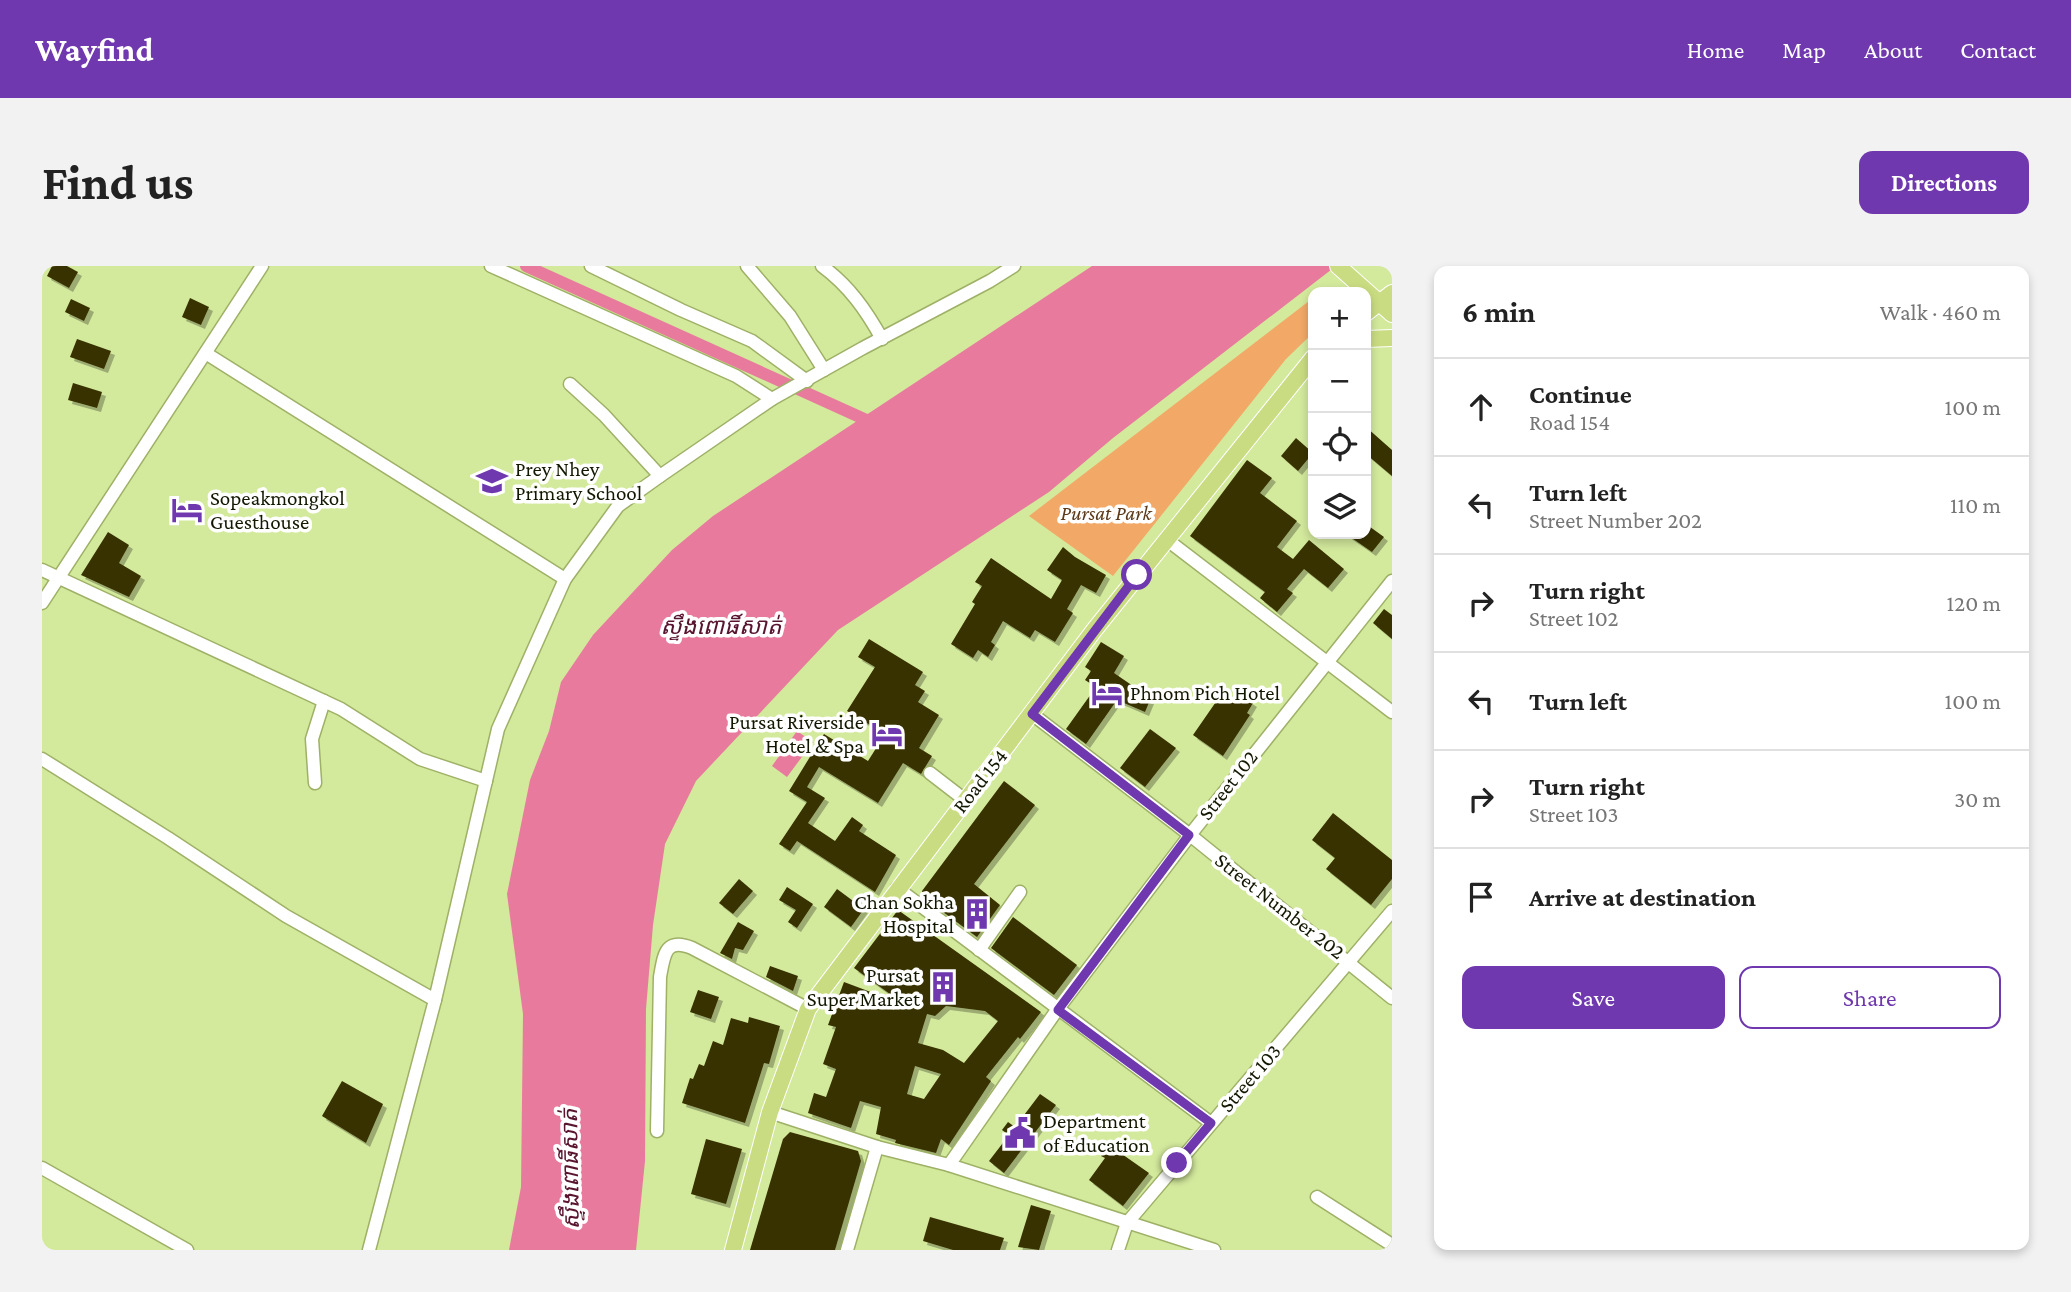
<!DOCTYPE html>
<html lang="en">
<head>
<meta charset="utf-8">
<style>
	:root { --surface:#fff; --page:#f2f2f2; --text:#222; --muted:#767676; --line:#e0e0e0; --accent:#6f38ae }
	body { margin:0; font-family:"Crimson Pro","Noto Sans Khmer",serif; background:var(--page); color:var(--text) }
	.controls { position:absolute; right:21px; top:21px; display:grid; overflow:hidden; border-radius:14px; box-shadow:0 4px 10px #0003 }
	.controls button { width:63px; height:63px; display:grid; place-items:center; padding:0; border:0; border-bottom:2px solid var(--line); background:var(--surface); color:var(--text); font:35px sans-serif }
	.stop { position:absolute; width:21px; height:21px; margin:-16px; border:5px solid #6f38ae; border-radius:50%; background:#fff }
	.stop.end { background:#6f38ae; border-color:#fff; box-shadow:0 2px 7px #0008 }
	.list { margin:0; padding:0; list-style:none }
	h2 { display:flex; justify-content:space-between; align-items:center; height:91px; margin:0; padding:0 28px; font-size:30px }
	h2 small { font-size:23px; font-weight:400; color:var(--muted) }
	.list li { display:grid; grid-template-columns:46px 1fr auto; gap:21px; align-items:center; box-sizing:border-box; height:98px; padding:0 28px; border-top:2px solid var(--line) }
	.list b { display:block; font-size:26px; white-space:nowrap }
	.list p { margin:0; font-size:23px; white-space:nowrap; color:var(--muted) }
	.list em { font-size:23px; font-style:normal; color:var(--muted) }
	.actions { display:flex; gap:14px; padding:21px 28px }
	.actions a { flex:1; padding:16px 0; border:2px solid var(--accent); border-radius:14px; text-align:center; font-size:24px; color:var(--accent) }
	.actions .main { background:var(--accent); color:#fff }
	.icon { flex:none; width:38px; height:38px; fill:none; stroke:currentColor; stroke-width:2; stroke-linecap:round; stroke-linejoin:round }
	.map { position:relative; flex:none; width:1350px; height:984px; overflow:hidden; border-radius:14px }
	header { display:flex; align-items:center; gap:42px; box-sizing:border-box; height:98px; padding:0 35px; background:var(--accent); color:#fff }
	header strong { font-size:33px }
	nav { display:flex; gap:38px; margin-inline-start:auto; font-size:24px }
	.intro { display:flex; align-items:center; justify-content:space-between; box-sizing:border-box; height:168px; padding:0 42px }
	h1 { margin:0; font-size:49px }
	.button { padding:18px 32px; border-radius:14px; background:var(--accent); color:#fff; font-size:24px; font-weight:700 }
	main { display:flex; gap:42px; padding:0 42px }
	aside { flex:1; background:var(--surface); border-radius:14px; box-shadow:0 4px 10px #0003 }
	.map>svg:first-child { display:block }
	.green { fill:#f2a968 }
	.water { fill:#e87b9d }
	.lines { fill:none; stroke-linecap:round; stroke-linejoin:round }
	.canal { stroke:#e87b9d; stroke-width:12 }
	.building { fill:#393205; fill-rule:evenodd; filter:url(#shadow) }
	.minor-casing { stroke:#9eb167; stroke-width:15 }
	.major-casing { stroke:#fff; stroke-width:18 }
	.minor { stroke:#fff; stroke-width:12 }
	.major { stroke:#cadc82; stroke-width:16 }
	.route { stroke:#6f38ae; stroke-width:9 }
	.labels { text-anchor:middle; stroke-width:7; stroke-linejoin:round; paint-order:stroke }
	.poi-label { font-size:21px; fill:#121800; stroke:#fff; text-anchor:start }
	.park-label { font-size:21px; font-style:italic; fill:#5c3919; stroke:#fff }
	.street-label { font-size:21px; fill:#121800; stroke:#fff }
	.water-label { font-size:23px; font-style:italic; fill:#59152f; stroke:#fff }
</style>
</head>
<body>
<header>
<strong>Wayfind</strong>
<nav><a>Home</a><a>Map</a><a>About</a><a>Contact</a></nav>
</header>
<div class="intro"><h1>Find us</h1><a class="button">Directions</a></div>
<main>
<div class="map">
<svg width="1350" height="984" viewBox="0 0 1350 984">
	<defs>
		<filter id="shadow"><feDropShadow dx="4" dy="4" stdDeviation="0" flood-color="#0004"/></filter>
	</defs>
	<rect width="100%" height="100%" fill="#d3e99c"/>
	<polygon class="green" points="1271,32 1271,67 1244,93 1071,310 987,250"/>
	<g class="water">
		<polygon points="1050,0 1294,0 1071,172 1007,226 796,364 654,515 623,578 611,659 604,743 603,895 594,984 467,984 479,921 481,748 465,628 488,514 507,465 519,416 551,369 630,284 671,250"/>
		<polygon points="755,465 771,476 745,511 730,500"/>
	</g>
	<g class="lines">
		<polyline class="canal" points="484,0 831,157"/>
	</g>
	<g class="building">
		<polygon points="10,0 25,0 36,6 27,22 5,10"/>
		<polygon points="148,32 167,41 159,59 140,51"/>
		<polygon points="29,33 48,42 42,55 23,46"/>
		<polygon points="35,73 69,85 62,103 28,91"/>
		<polygon points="31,117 60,126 55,142 26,134"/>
		<polygon points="1324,161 1350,184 1350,210 1324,188"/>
		<polygon points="1254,172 1271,187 1256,205 1239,190"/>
		<polygon points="1205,194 1230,212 1218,227 1255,255 1235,281 1251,293 1267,274 1302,303 1286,322 1262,303 1245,323 1251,327 1235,346 1218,332 1223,326 1148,270"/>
		<polygon points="1324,258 1342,271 1330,286 1304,268 1324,268"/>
		<polygon points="66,266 87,279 77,297 99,310 87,331 39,309"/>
		<polygon points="1021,281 1033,291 1064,309 1054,327 1039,319 1025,343 1031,347 1013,376 993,364 988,372 961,355 949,376 953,379 946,391 936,384 931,392 909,378 933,338 930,336 940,320 933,316 949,292 1009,333 1020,314 1005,304"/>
		<polygon points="1342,343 1350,349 1350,373 1331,357"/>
		<polygon points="827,373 881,406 873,419 883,425 876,436 897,449 877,482 890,490 879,508 861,497 836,537 777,501 765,521 783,532 766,557 793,575 810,551 821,559 817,565 854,589 833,626 755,575 748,585 737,578 765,536 747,525 782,468 826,495 843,468 805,445 833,401 816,391"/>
		<polygon points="1059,376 1082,390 1072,407 1091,420 1087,426 1108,434 1103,446 1075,434 1044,478 1024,463 1054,421 1043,414 1049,405 1043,401"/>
		<polygon points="1194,426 1211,437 1205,447 1208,449 1181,490 1151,469 1178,430 1187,436"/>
		<polygon points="1108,463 1134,482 1103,521 1078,502"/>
		<polygon points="962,515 993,539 932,618 958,639 935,671 881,631 880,625"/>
		<polygon points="1291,547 1350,594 1350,613 1329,639 1284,603 1293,592 1270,574"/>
		<polygon points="697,613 711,625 691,648 677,637"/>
		<polygon points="745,621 771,638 755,662 746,656 754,644 737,634"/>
		<polygon points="795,623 822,643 809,661 782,641"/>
		<path d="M856 644 999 746 978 773 976 771 944 811 949 815 907 879 899 873 894 887 853 877 854 874 834 868 839 841 818 835 809 862 766 847 772 827 784 831 794 803 781 798 794 761 786 759 802 716 858 737 859 736 812 702ZM904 740 943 745 956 755 922 797 901 784 876 777 885 748 893 750ZM873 800 899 808 882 833 865 828Z"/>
		<polygon points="971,651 1035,699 1012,729 949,682"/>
		<polygon points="696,656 712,665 701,684 693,682 690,693 678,687"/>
		<polygon points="728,700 756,710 751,725 724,711"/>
		<polygon points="656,724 677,731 669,753 648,746"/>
		<polygon points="707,751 738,760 727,798 722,797 703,857 640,837 648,812 651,813 657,798 662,800 671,775 681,779 689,752 706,757"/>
		<polygon points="300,815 341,838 324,877 280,850"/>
		<polygon points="998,828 1014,839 962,907 947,895 967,869 960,864 966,856 973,861"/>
		<polygon points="748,866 816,885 819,895 793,984 708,984 741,873"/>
		<polygon points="664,873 700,883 684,938 649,928"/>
		<polygon points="1067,879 1107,907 1081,940 1047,914 1063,892 1059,890"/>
		<polygon points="989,939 1009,945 997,984 976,981"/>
		<polygon points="888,951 962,972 958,984 911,984 881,975"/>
	</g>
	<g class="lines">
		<defs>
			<g id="minor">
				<polyline points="449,0 694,110 730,133"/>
				<polyline points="549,0 639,44 710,75 765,115"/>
				<polyline points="705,0 748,50 782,104"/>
				<path d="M780 0C807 20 824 44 840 73"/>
				<polyline points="165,88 523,313"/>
				<polyline points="528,118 562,149 618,210"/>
				<polyline points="1124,273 1350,446"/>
				<polyline points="0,304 299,443 378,493 444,515"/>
				<polyline points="0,337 220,0"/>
				<polyline points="990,448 1148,569 1350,732"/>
				<polyline points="0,493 126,572 244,650 393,734"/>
				<polyline points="888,507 923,534"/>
				<polyline points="273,517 270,473 282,435"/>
				<polyline points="855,622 1169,857"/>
				<polyline points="937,684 978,626"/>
				<polyline points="728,846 835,881 907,899 1172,984"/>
				<path d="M615 865 618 711C622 689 623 671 650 682L766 743"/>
				<polyline points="907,899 1015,744 1148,569 1350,315"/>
				<polyline points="0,902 145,984"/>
				<polyline points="1275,931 1350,979"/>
				<polyline points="327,984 393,734 456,463 523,313 576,240 618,210 730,133 821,82 948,15 972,0"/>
				<polyline points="805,984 835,881"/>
				<polyline points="1076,984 1085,957 1350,645"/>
			</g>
			<g id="major">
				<polyline points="1296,0 1350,48"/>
				<polyline points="1324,47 1350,27"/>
				<polyline points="1324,73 1350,72"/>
				<polyline points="691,984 728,846 766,743 1053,363 1271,92"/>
			</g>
		</defs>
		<use href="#minor" class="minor-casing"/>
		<use href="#major" class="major-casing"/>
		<use href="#minor" class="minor"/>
		<use href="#major" class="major"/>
	</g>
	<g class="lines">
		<polyline class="route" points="1095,309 990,448 1147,569 1016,744 1169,857 1135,897"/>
	</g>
	<defs>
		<symbol id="school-bare" viewBox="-9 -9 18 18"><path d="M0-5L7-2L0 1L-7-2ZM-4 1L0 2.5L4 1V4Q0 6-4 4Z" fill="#6f38ae" stroke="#fff" stroke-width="2.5" paint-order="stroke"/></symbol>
		<symbol id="hotel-bare" viewBox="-9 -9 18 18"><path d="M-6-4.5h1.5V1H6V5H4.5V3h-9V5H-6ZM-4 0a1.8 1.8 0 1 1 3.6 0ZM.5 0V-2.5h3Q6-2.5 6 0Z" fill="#6f38ae" stroke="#fff" stroke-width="2.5" paint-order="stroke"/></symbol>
		<symbol id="building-bare" viewBox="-9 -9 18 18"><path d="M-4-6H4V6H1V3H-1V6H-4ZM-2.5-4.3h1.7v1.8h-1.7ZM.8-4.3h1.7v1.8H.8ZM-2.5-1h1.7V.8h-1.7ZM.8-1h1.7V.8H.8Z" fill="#6f38ae" stroke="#fff" stroke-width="2.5" paint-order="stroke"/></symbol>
		<symbol id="civic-bare" viewBox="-9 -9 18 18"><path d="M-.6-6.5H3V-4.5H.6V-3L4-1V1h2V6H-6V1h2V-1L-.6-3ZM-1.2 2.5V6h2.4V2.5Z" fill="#6f38ae" stroke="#fff" stroke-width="2.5" paint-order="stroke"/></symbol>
	</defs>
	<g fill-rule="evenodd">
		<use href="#school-bare" x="428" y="193" width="44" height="44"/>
		<use href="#hotel-bare" x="123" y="222" width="44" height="44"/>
		<use href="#hotel-bare" x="1043" y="405" width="44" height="44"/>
		<use href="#hotel-bare" x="823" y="446" width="44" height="44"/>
		<use href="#building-bare" x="913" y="626" width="44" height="44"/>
		<use href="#building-bare" x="879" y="699" width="44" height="44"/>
		<use href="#civic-bare" x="956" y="845" width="44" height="44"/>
	</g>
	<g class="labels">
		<g class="poi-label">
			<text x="473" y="210">Prey Nhey<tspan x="473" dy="24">Primary School</tspan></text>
			<text x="168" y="239">Sopeakmongkol<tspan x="168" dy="24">Guesthouse</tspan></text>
			<text x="1088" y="434">Phnom Pich Hotel</text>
			<text x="822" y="463" text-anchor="end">Pursat Riverside<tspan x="822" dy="24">Hotel &amp; Spa</tspan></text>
			<text x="912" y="643" text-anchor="end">Chan Sokha<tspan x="912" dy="24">Hospital</tspan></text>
			<text x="878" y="716" text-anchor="end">Pursat<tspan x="878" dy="24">Super Market</tspan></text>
			<text x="1001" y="862">Department<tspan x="1001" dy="24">of Education</tspan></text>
		</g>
		<g class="park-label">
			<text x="1064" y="254">Pursat Park</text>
		</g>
		<g class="street-label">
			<text transform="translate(938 515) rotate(-52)" y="7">Road 154</text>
			<text transform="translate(1186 519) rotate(-52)" y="7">Street 102</text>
			<text transform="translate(1238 640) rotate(38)" y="7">Street Number 202</text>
			<text transform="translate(1208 812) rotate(-49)" y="7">Street 103</text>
		</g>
		<g class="water-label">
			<text x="679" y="368">ស្ទឹងពោធិ៍សាត់</text>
			<text transform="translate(528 903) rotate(-91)" y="8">ស្ទឹងពោធិ៍សាត់</text>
		</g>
	</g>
</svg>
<div class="controls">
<button>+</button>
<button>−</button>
<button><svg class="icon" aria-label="locate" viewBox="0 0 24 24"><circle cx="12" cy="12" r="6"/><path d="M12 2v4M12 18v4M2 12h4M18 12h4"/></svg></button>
<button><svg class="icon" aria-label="layers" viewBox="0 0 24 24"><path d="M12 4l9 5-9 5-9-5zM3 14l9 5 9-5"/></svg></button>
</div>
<div class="stop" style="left:1095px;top:309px"></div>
<div class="stop end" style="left:1135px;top:897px"></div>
</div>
<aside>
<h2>6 min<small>Walk · 460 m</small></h2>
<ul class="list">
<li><svg class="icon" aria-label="ahead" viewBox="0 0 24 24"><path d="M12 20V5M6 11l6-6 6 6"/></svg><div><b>Continue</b><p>Road 154</p></div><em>100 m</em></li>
<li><svg class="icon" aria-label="left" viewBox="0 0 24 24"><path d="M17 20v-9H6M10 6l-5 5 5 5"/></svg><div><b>Turn left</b><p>Street Number 202</p></div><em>110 m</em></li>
<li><svg class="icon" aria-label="right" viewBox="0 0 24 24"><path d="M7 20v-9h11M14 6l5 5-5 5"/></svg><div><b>Turn right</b><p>Street 102</p></div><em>120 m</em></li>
<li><svg class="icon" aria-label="left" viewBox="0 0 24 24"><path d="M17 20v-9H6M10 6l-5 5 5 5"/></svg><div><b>Turn left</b></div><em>100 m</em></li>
<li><svg class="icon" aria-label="right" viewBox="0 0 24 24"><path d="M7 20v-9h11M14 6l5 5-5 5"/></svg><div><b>Turn right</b><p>Street 103</p></div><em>30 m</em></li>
<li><svg class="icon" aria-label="arrive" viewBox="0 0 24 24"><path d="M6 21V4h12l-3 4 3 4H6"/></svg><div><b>Arrive at destination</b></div></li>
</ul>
<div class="actions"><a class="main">Save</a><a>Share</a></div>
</aside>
</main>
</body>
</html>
